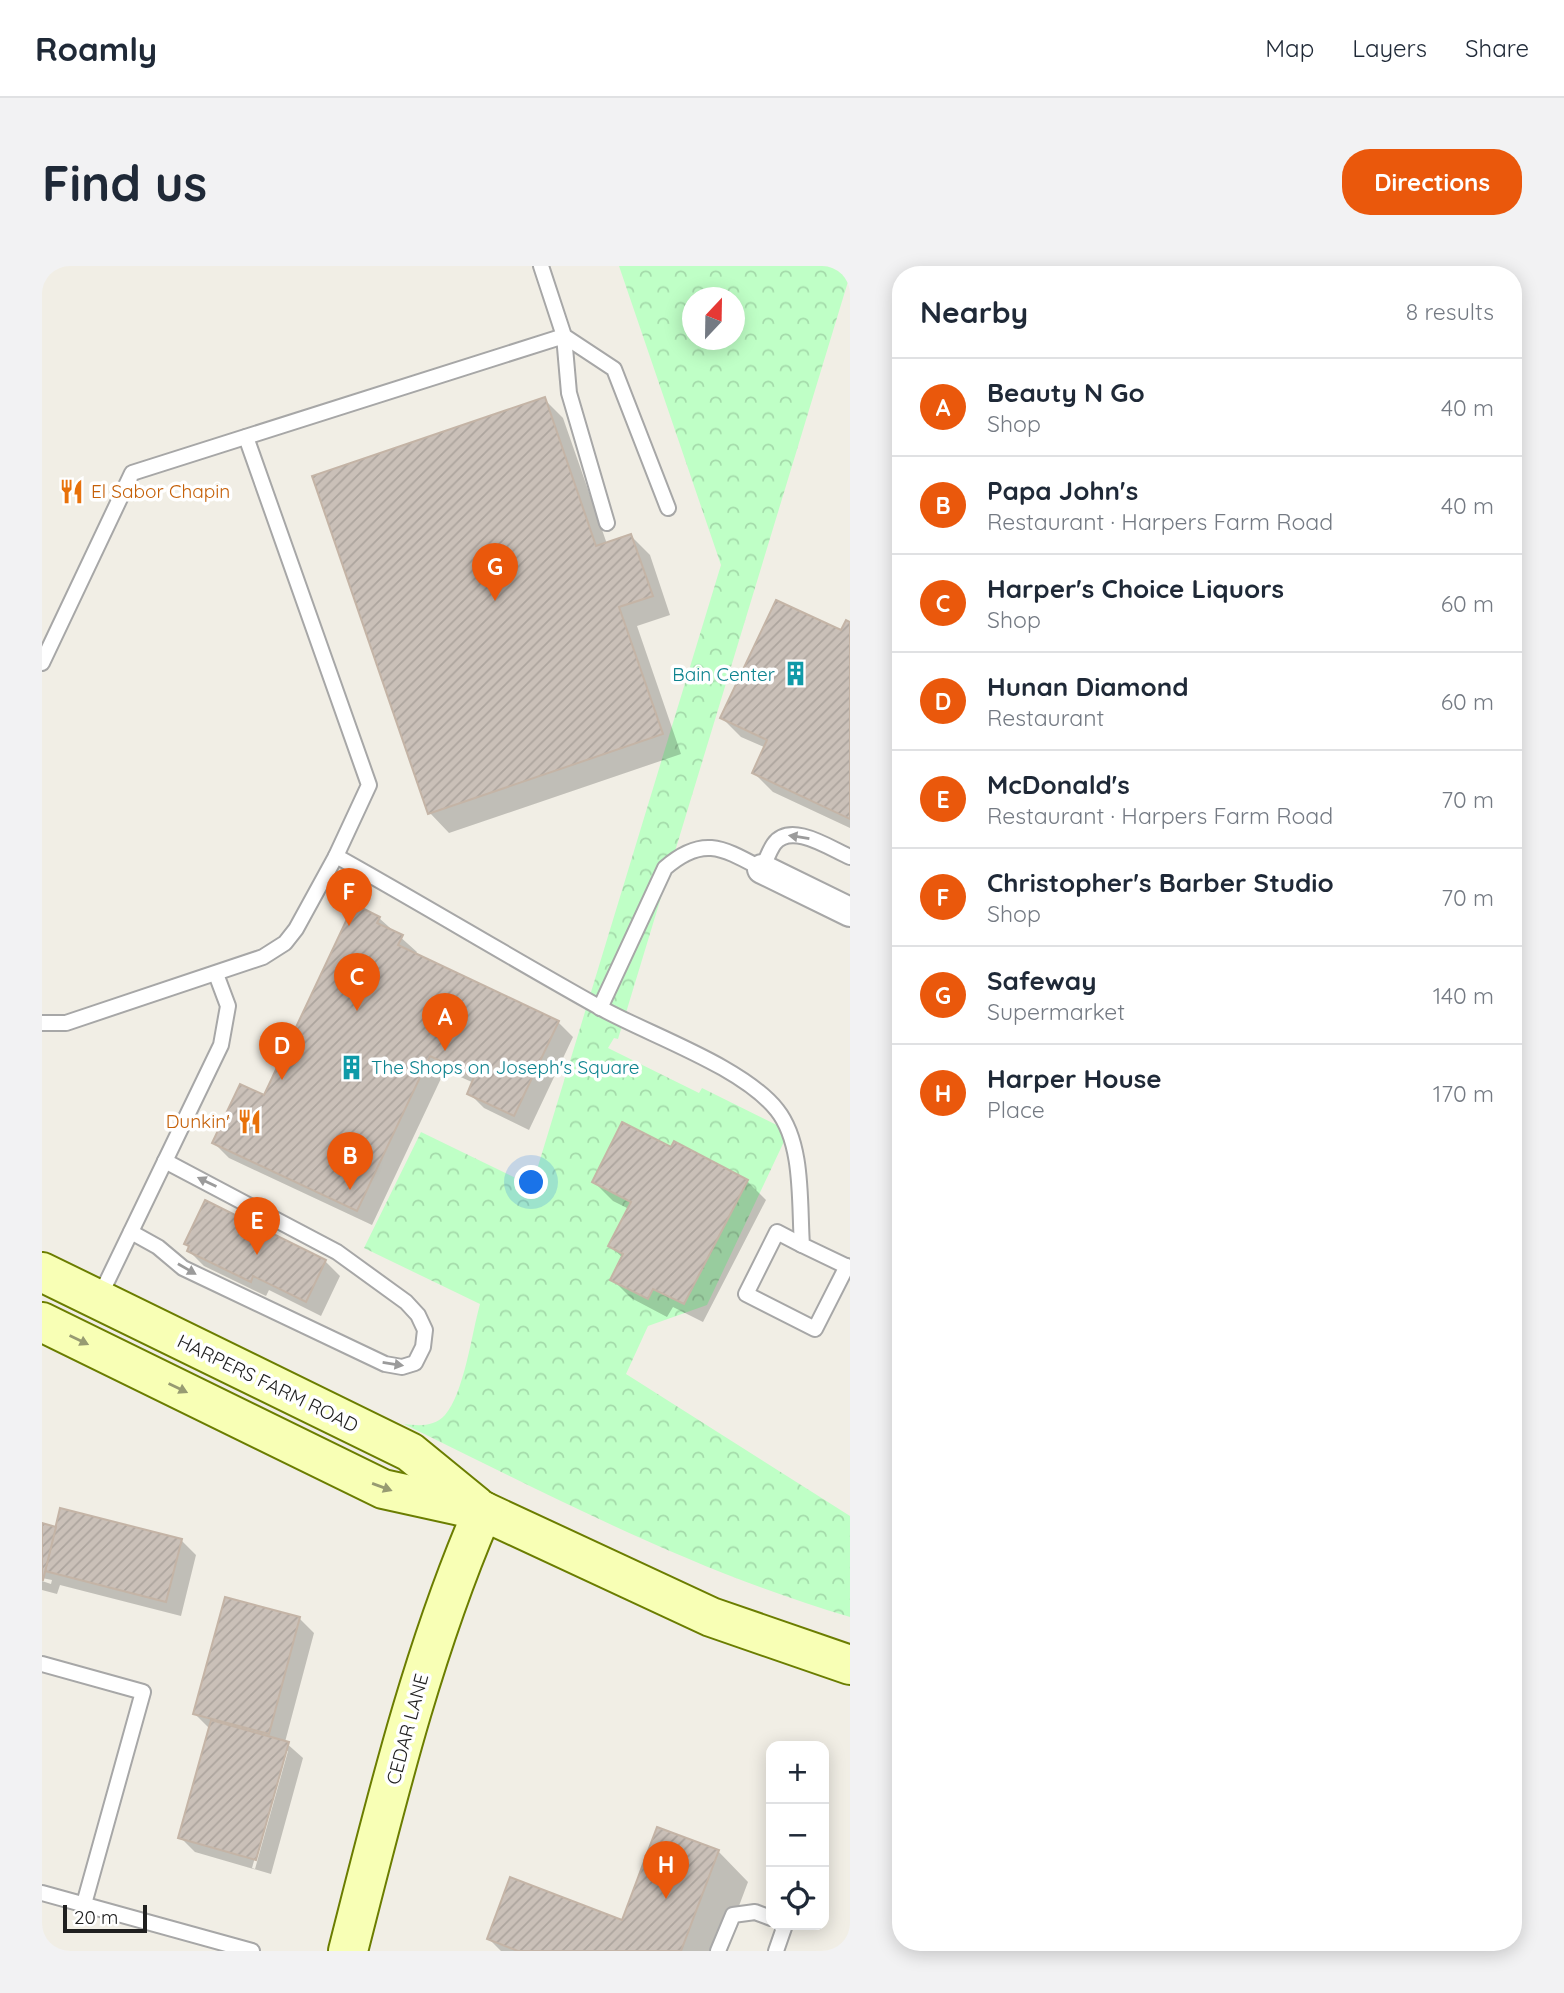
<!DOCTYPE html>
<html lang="en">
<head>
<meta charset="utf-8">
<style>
	:root { --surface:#fff; --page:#f2f2f3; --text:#1f2937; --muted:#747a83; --line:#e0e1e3; --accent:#ea580c }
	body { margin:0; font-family:Quicksand,sans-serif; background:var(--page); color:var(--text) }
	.controls { position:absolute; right:21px; bottom:21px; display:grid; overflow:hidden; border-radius:14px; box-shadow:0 4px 18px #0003 }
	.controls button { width:63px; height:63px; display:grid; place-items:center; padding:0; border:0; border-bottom:2px solid var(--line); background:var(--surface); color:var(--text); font:35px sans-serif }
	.compass { position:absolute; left:640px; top:21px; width:63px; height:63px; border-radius:50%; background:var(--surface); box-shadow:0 4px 18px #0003; rotate:22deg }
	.scale { position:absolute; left:21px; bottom:18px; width:84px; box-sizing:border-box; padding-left:7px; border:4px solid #202020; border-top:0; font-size:19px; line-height:24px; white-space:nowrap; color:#202020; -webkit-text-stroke:5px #fff; paint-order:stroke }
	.you { position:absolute; left:490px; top:917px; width:24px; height:24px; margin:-18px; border:5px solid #fff; border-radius:50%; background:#1a73e8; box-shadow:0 0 0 10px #1a73e833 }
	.badge { display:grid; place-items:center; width:46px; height:46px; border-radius:50%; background:var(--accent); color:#fff; font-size:23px; font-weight:700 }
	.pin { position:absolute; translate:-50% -58px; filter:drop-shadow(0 2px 4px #0008) }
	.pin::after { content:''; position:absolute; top:37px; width:24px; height:21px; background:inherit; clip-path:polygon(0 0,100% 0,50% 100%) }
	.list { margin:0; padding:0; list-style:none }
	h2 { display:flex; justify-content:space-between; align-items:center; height:91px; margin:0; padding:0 28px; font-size:30px }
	h2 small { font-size:23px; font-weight:400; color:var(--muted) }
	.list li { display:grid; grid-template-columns:46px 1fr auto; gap:21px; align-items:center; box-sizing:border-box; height:98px; padding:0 28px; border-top:2px solid var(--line) }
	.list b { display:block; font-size:26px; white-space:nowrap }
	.list p { margin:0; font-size:23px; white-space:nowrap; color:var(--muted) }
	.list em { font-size:23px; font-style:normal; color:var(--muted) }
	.icon { flex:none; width:38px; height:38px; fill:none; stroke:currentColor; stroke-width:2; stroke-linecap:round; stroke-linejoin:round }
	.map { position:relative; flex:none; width:808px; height:1685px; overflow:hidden; border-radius:28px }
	header { display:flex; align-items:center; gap:42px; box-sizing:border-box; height:98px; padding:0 35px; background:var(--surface); border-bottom:2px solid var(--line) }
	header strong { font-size:33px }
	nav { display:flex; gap:38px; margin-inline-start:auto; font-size:24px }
	.intro { display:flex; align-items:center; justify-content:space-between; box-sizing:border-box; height:168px; padding:0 42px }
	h1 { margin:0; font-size:49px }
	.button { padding:18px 32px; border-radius:28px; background:var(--accent); color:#fff; font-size:24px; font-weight:700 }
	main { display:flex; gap:42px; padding:0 42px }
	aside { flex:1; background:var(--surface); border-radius:28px; box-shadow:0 4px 18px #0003 }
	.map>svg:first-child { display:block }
	.park { fill:url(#park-crowns); fill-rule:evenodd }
	.shadow { fill:#0003; fill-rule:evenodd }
	.building { fill:url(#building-hatch); stroke:#c4b4a6; stroke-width:2 }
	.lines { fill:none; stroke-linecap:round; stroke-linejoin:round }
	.service-casing { stroke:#a7a7a7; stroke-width:18 }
	.minor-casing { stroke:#a7a7a7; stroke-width:32 }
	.secondary-casing { stroke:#6b7d00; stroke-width:42 }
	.service { stroke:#fff; stroke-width:14 }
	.minor { stroke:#fff; stroke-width:28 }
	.secondary { stroke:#f8ffb5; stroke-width:38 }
	.oneway { fill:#9b9b9b }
	.oneway2 { fill:#979b72 }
	.labels { text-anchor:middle; stroke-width:7; stroke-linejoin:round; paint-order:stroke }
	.food-label { font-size:19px; fill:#c56008; stroke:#fff; text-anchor:start }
	.culture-label { font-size:19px; fill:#0d838f; stroke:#fff; text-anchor:end }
	.street-label { font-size:19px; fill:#202020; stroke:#fff }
</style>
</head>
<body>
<header>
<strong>Roamly</strong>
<nav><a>Map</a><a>Layers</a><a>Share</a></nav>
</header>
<div class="intro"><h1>Find us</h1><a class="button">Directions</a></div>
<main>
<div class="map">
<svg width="808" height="1685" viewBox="0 0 808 1685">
	<defs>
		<pattern id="park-crowns" width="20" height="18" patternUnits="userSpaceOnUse" patternTransform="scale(1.75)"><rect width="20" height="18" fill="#bfffc6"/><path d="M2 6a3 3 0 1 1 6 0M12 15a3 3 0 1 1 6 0" fill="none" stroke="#a4daaa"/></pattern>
		<pattern id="building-hatch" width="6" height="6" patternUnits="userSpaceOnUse" patternTransform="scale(1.75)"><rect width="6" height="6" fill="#cac0b8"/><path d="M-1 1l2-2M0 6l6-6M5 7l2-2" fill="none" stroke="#ada59e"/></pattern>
	</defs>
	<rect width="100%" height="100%" fill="#f1eee5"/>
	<path class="park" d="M577 0H808V9L576 773 572 772 566 782 657 827 660 822 747 865 665 1039 606 1060 584 1108 808 1250V1351C651 1305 509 1230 362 1158 377 1160 392 1161 403 1149 422 1128 430 1066 438 1038L322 982 379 866 490 920 679 299ZM650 32H692V74H650Z"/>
	<g class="shadow">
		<polygon points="502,133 521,152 565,278 589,270 608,289 628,349 595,360 639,488 407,567 388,547 272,211"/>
		<polygon points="808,357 808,562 731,526 712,507 724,482 699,471 680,452 800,367"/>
		<polygon points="337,652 375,686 373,689 516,756 531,771 487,864 442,842 427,827 432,817 403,804 330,959 187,892 172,877 223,832"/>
		<polygon points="630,883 705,915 724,934 661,1056 631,1041 625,1051 589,1032 570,1013 581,992 568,980 587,943 571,935 552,916"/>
		<polygon points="149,981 283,995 298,1010 279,1050 227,1024 224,1030 162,1000 147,985"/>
		<polygon points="0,1259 139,1274 154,1289 139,1350 18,1319 15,1328 0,1324 0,1315 9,1318 10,1314 0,1312"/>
		<path d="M257 1352 272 1367 243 1476 261 1492 229 1608 153 1586 138 1571 168 1463 153 1448ZM243 1485H246L213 1603 210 1602Z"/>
		<polygon points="676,1585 706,1616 680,1685 459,1685 447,1673 581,1656"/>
	</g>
	<g class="building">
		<polygon points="503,131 554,280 589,268 611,330 577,341 621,468 386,548 270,210"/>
		<polygon points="734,334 799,364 804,354 808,356 808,553 710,507 725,474 678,452"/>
		<polygon points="312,638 338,651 335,657 361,669 356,679 517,755 472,850 425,828 432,811 388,790 315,945 170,877 198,818 222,829"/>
		<polygon points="580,856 629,881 632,875 706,914 642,1038 611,1023 606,1033 568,1014 581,988 566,980 589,936 550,916"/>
		<polygon points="163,934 284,994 264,1036 211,1010 209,1016 145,985 147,980 142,978"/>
		<polygon points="18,1242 140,1273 124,1336 3,1305"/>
		<polygon points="0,1257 14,1261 1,1314 0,1314"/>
		<polygon points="183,1331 258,1351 227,1468 151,1448"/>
		<polygon points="169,1454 247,1476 214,1594 136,1572"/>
		<polygon points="615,1561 677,1584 639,1685 476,1685 445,1673 468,1611 580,1654"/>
	</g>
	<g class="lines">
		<defs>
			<g id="service">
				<polyline points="499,0 522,70 572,103 626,242"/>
				<polyline points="204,171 327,519 294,590"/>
				<polyline points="0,397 90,207 522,70 527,127 565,257"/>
				<path d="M558 742 623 602C661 569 681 582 720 603 724 595 727 585 732 578 749 555 789 583 808 591"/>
				<path d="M0 757H24L221 691 243 677 254 663 294 590C382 639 469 692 557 741 607 769 700 800 735 844 762 878 757 938 760 979L808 1002"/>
				<polyline points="89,966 116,981 141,1002 343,1098 360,1101 373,1097 381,1081 383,1064 376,1049 364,1036 295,986 123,895"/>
				<polyline points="760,979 735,966 704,1028 773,1063 805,1000"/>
				<polyline points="57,1032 179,779 186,740 174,708"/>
				<polyline points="0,1398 101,1426 42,1638"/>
				<polyline points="0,1627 210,1685"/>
				<polyline points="676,1685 691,1649 713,1646 729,1652"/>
				<polyline points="734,1685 743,1659"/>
			</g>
			<polyline id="minor" points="720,603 808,646"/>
			<g id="secondary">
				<polyline points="0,1006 368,1186 434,1240"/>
				<polyline points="0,1056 341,1223 441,1245 669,1351 808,1399"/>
				<path d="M306 1685C344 1536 380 1386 441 1245"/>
			</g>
		</defs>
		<use href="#service" class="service-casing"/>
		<use href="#minor" class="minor-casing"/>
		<use href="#secondary" class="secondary-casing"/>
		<use href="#service" class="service"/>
		<use href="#minor" class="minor"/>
		<use href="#secondary" class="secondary"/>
	</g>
	<defs><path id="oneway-solid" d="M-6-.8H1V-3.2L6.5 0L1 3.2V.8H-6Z" transform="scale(1.75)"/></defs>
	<g class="oneway">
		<use href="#oneway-solid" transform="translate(757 571) rotate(-171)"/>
		<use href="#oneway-solid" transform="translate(165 916) rotate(-154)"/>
		<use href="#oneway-solid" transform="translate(145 1003) rotate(30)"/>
		<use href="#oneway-solid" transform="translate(351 1098) rotate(9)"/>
	</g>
	<g class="oneway2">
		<use href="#oneway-solid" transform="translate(37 1074) rotate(26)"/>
		<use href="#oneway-solid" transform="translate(136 1122) rotate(26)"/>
		<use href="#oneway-solid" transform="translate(340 1221) rotate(20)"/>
	</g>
	<defs>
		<symbol id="restaurant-bare" viewBox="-9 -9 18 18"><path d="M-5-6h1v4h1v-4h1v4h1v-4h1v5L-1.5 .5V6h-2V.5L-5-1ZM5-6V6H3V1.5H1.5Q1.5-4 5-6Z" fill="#e8710a" stroke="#fff" stroke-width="2.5" paint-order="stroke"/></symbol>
		<symbol id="building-bare" viewBox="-9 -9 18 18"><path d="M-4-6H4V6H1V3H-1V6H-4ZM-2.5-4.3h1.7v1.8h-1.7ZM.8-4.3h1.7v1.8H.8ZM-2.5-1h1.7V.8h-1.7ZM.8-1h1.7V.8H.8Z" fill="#0f9aa8" stroke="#fff" stroke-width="2.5" paint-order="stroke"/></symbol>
	</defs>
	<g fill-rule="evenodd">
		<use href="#restaurant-bare" x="12" y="208" width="35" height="35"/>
		<use href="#building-bare" x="736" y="390" width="35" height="35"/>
		<use href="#building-bare" x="292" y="784" width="35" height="35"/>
		<use href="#restaurant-bare" x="190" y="838" width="35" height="35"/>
	</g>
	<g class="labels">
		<g class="food-label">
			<text x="49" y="232">El Sabor Chapin</text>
			<text x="188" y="862" text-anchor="end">Dunkin'</text>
		</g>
		<g class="culture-label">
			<text x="733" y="415">Bain Center</text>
			<text x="329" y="808" text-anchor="start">The Shops on Joseph's Square</text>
		</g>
		<g class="street-label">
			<text transform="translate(226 1117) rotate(26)" y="7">HARPERS FARM ROAD</text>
			<text transform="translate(365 1463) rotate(-75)" y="7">CEDAR LANE</text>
		</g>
	</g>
</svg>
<div class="controls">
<button>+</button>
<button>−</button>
<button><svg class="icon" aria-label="locate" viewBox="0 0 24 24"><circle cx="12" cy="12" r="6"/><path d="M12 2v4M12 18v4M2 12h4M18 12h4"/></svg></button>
</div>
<svg class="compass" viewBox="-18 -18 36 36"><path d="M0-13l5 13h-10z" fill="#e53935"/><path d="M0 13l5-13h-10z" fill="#747a83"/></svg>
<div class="scale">20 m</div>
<div class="you"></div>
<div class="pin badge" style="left:403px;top:785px">A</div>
<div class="pin badge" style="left:308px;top:924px">B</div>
<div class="pin badge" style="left:315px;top:745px">C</div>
<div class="pin badge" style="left:240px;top:814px">D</div>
<div class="pin badge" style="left:215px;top:989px">E</div>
<div class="pin badge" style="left:307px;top:660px">F</div>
<div class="pin badge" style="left:453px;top:335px">G</div>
<div class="pin badge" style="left:624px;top:1633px">H</div>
</div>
<aside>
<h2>Nearby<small>8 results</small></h2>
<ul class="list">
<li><span class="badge">A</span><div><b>Beauty N Go</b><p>Shop</p></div><em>40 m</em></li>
<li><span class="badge">B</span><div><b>Papa John's</b><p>Restaurant · Harpers Farm Road</p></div><em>40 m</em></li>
<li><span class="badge">C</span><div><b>Harper's Choice Liquors</b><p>Shop</p></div><em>60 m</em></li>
<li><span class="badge">D</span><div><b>Hunan Diamond</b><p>Restaurant</p></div><em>60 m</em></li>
<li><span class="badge">E</span><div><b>McDonald's</b><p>Restaurant · Harpers Farm Road</p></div><em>70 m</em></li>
<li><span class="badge">F</span><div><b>Christopher's Barber Studio</b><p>Shop</p></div><em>70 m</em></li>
<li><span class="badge">G</span><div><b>Safeway</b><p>Supermarket</p></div><em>140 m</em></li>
<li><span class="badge">H</span><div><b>Harper House</b><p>Place</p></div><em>170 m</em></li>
</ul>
</aside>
</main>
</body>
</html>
